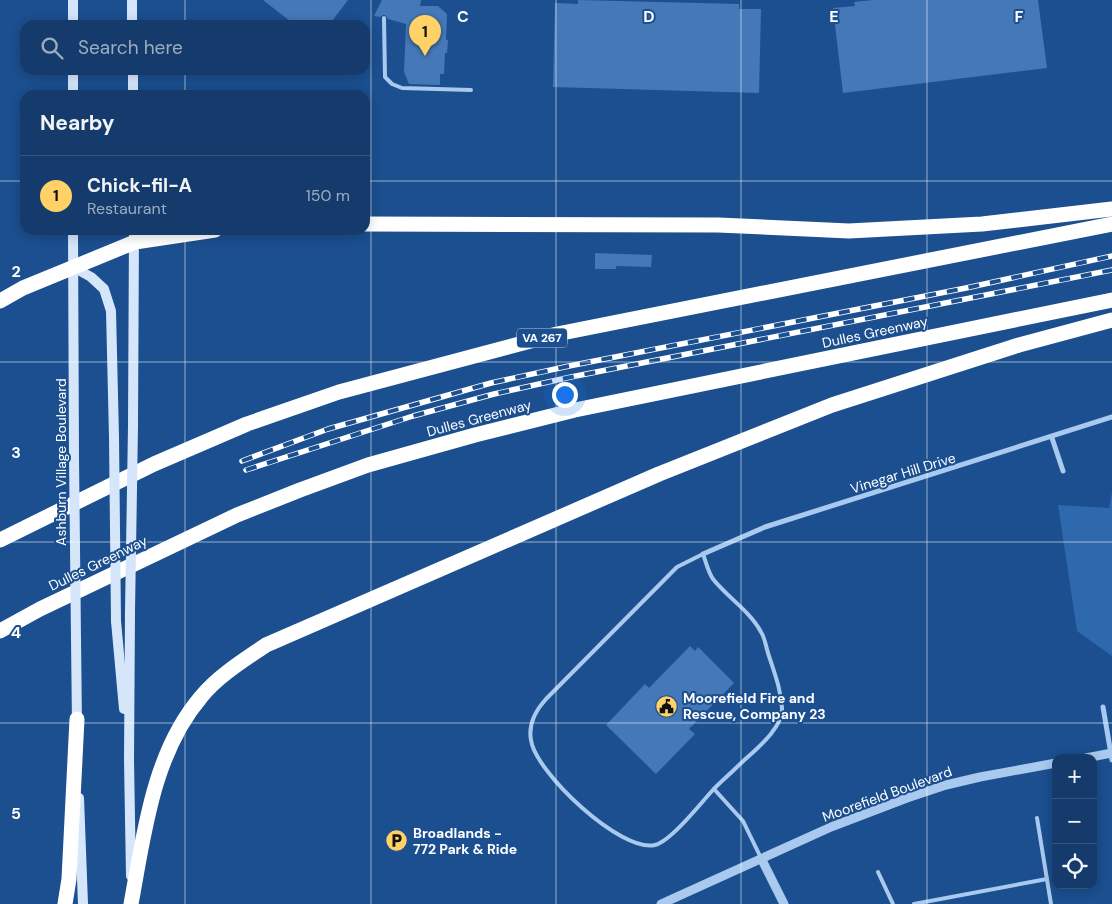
<!DOCTYPE html>
<html lang="en">
<head>
<meta charset="utf-8">
<style>
	:root { --surface:#143b6b; --page:#1d4271; --text:#f1f3f6; --muted:#9dadc1; --line:#33557e; --accent:#ffd166 }
	body { margin:0; font-family:"DM Sans",sans-serif; background:var(--page); color:var(--text) }
	.controls { position:absolute; right:15px; bottom:15px; display:grid; overflow:hidden; border-radius:10px; box-shadow:0 2px 12px #0003 }
	.controls button { width:45px; height:45px; display:grid; place-items:center; padding:0; border:0; border-bottom:1px solid var(--line); background:var(--surface); color:var(--text); font:25px sans-serif }
	.you { position:absolute; left:564px; top:394px; width:18px; height:18px; margin:-12px; border:4px solid #fff; border-radius:50%; background:#1a73e8; box-shadow:0 0 0 8px #1a73e833 }
	.badge { display:grid; place-items:center; width:32px; height:32px; border-radius:50%; background:var(--accent); color:#111; font-size:16px; font-weight:700 }
	.pin { position:absolute; translate:-50% -41px; filter:drop-shadow(0 1px 2px #0008) }
	.pin::after { content:''; position:absolute; top:26px; width:18px; height:15px; background:inherit; clip-path:polygon(0 0,100% 0,50% 100%) }
	.list { margin:0; padding:0; list-style:none }
	h2 { display:flex; justify-content:space-between; align-items:center; height:65px; margin:0; padding:0 20px; font-size:21px }
	h2 small { font-size:16px; font-weight:400; color:var(--muted) }
	.list li { display:grid; grid-template-columns:32px 1fr auto; gap:15px; align-items:center; box-sizing:border-box; height:80px; padding:0 20px; border-top:1px solid var(--line) }
	.list b { display:block; font-size:19px; white-space:nowrap }
	.list p { margin:0; font-size:16px; white-space:nowrap; color:var(--muted) }
	.list em { font-size:16px; font-style:normal; color:var(--muted) }
	.icon { flex:none; width:28px; height:28px; fill:none; stroke:currentColor; stroke-width:2; stroke-linecap:round; stroke-linejoin:round }
	.map { position:relative; flex:none; width:1112px; height:904px; overflow:hidden }
	.search { position:absolute; background:var(--surface); box-shadow:0 2px 12px #0003; left:20px; top:20px; width:350px; height:55px; display:flex; align-items:center; gap:12px; box-sizing:border-box; padding:0 18px; border-radius:15px; color:var(--muted); font-size:19px }
	.panel { position:absolute; background:var(--surface); box-shadow:0 2px 12px #0003; left:20px; top:90px; width:350px; height:145px; border-radius:15px }
	.map>svg:first-child { display:block }
	.green { fill:#2e69ad }
	.building { fill:#4478b7 }
	.lines { fill:none; stroke-linecap:round; stroke-linejoin:round }
	.service { stroke:#a9c9ee; stroke-width:4 }
	.minor { stroke:#a9c9ee; stroke-width:5 }
	.tertiary { stroke:#a9c9ee; stroke-width:9 }
	.secondary { stroke:#d6e6fa; stroke-width:10 }
	.motorway { stroke:#fff; stroke-width:15 }
	.rail-casing { stroke:#fff; stroke-width:5.5 }
	.rail { stroke:#1b4f8f; stroke-width:4; stroke-dasharray:11; stroke-linecap:butt }
	.secondary-bridge { stroke:#d6e6fa; stroke-width:10 }
	.grid { fill:none; stroke:#fff; stroke-width:1; stroke-opacity:0.55 }
	.labels { text-anchor:middle; stroke-width:4; stroke-linejoin:round; paint-order:stroke }
	.shield { fill:#1b4f8f; stroke:#bbcadd; stroke-width:1 }
	.shield-label { font-size:12px; font-weight:bold; fill:#fff }
	.street-label { font-size:14px; fill:#fff; stroke:#1b4f8f }
	.poi-label { font-size:14px; font-weight:bold; fill:#fff; stroke:#1b4f8f; text-anchor:start }
	.grid-label { font-size:16px; text-anchor:middle; font-weight:bold; fill:#fff; stroke:#1b4f8f; stroke-width:4; stroke-linejoin:round; paint-order:stroke }
</style>
</head>
<body>
<div class="map">
<svg width="1112" height="904" viewBox="0 0 1112 904">
	<rect width="100%" height="100%" fill="#1b4f8f"/>
	<polygon class="green" points="1112,492 1112,656 1077,631 1058,505 1109,508"/>
	<g class="building">
		<polygon points="263,0 348,0 329,25 295,25"/>
		<polygon points="382,0 421,0 420,6 438,6 447,14 446,40 448,40 447,53 445,53 444,74 440,74 440,85 409,84 404,72 406,24 388,19 385,15 383,15 380,17 374,16"/>
		<polygon points="578,0 739,4 739,9 761,9 759,93 553,87 555,3 578,4"/>
		<polygon points="873,0 1038,0 1047,68 843,93 833,8 855,6 854,2"/>
		<polygon points="595,253 652,255 651,267 616,266 616,269 595,269"/>
		<polygon points="690,646 695,651 698,647 734,683 689,729 695,734 656,774 606,725 645,684 649,688"/>
	</g>
	<g class="lines">
		<g class="service">
			<polyline points="384,18 385,77 392,84 402,88 471,90"/>
			<path d="M703 554C706 562 708 572 713 579 727 597 750 611 761 632 765 638 766 647 768 653 774 672 781 689 782 708 783 730 751 753 737 767 729 775 720 782 712 791 700 804 671 841 655 845 621 853 535 772 531 740 528 724 536 710 546 699L677 567Z"/>
			<polyline points="714,789 743,821 761,858"/>
			<polyline points="1037,818 1051,904"/>
			<polyline points="878,872 893,904"/>
			<polyline points="914,904 1047,879"/>
		</g>
		<g class="minor">
			<polyline points="1052,438 1063,471"/>
			<polyline points="703,554 765,527 1112,417"/>
			<polyline points="1103,707 1112,760"/>
		</g>
		<g class="tertiary">
			<polyline points="1086,758 1112,753"/>
			<polyline points="762,860 784,904"/>
			<polyline points="661,904 831,827 907,798 946,785 980,777 1056,763"/>
		</g>
		<g class="secondary">
			<polyline points="132,0 132,25"/>
			<polyline points="73,25 73,0"/>
			<polyline points="133,70 133,95"/>
			<polyline points="73,95 73,70"/>
			<polyline points="73,230 74,457"/>
			<polyline points="73,267 91,277 104,289 111,311 114,437"/>
			<polyline points="133,426 134,230"/>
			<polyline points="130,612 129,760 131,876"/>
			<polyline points="116,621 124,709"/>
			<polyline points="76,638 77,726"/>
			<polyline points="79,798 83,904"/>
		</g>
		<g class="motorway">
			<polyline points="365,224 718,225 849,231 982,224 1112,209"/>
			<polyline points="0,301 23,288 135,242 215,230"/>
			<polyline points="0,540 154,464 247,424 339,392 557,334 1112,224"/>
			<polyline points="0,631 40,609 237,515 300,490 368,465 475,435 575,410 1112,300"/>
			<polyline points="65,904 69,879 77,719"/>
			<path d="M131 904C144 834 153 753 201 697 218 676 244 660 266 645L659 474 832 405 1019 345 1112 320"/>
		</g>
		<defs>
			<g id="rail">
				<polyline points="242,461 328,429 491,383 569,366 966,288 1112,256"/>
				<polyline points="246,470 413,416 494,394 571,377 1112,270"/>
			</g>
		</defs>
		<use href="#rail" class="rail-casing"/>
		<use href="#rail" class="rail"/>
		<g class="secondary-bridge">
			<polyline points="114,437 116,621"/>
			<polyline points="74,457 76,638"/>
			<polyline points="130,612 133,426"/>
		</g>
	</g>
	<path class="grid" d="M185 0V25M371 0V904M556 0V904M741 0V904M927 0V904M185 70V95M0 181H25M365 181H1112M185 230V904M0 362H1112M0 542H1112M0 723H1112"/>
	<defs>
		<symbol id="civic-disc" viewBox="-11 -11 22 22"><circle r="9.5" fill="#ffd166" stroke="#1b4f8f"/><path d="M-.6-6.5H3V-4.5H.6V-3L4-1V1h2V6H-6V1h2V-1L-.6-3ZM-1.2 2.5V6h2.4V2.5Z" fill="#111"/></symbol>
		<symbol id="parking-disc" viewBox="-11 -11 22 22"><circle r="9.5" fill="#ffd166" stroke="#1b4f8f"/><path d="M-3.5-5.5H1a3.5 3.5 0 0 1 0 7H-1V5.5H-3.5ZM-1-3.4V-.6H.8a1.4 1.4 0 0 0 0-2.8Z" fill="#111"/></symbol>
	</defs>
	<g fill-rule="evenodd">
		<use href="#civic-disc" x="654" y="694" width="25" height="25"/>
		<use href="#parking-disc" x="384" y="828" width="25" height="25"/>
	</g>
	<g class="labels">
		<rect class="shield" x="517" y="328.5" width="50" height="19" rx="4"/>
		<g class="shield-label">
			<text x="542" y="342">VA 267</text>
		</g>
		<g class="street-label">
			<text transform="translate(875 332) rotate(-12)" y="5">Dulles Greenway</text>
			<text transform="translate(479 418) rotate(-15)" y="5">Dulles Greenway</text>
			<text transform="translate(61 462) rotate(-90)" y="5">Ashburn Village Boulevard</text>
			<text transform="translate(903 473) rotate(-17)" y="5">Vinegar Hill Drive</text>
			<text transform="translate(98 563) rotate(-26)" y="5">Dulles Greenway</text>
			<text transform="translate(887 794) rotate(-20)" y="5">Moorefield Boulevard</text>
		</g>
		<g class="poi-label">
			<text x="683" y="703">Moorefield Fire and<tspan x="683" dy="16">Rescue, Company 23</tspan></text>
			<text x="413" y="838">Broadlands -<tspan x="413" dy="16">772 Park &amp; Ride</tspan></text>
		</g>
	</g>
	<g class="grid-label">
		<text x="463" y="22">C</text>
		<text x="649" y="22">D</text>
		<text x="834" y="22">E</text>
		<text x="1019" y="22">F</text>
		<text x="16" y="277">2</text>
		<text x="16" y="458">3</text>
		<text x="16" y="638">4</text>
		<text x="16" y="819">5</text>
	</g>
</svg>
<div class="controls">
<button>+</button>
<button>−</button>
<button><svg class="icon" aria-label="locate" viewBox="0 0 24 24"><circle cx="12" cy="12" r="6"/><path d="M12 2v4M12 18v4M2 12h4M18 12h4"/></svg></button>
</div>
<div class="you"></div>
<div class="pin badge" style="left:425px;top:56px">1</div>
<div class="search"><svg class="icon" aria-label="search" viewBox="0 0 24 24"><circle cx="10" cy="10" r="6"/><path d="M15 15l6 6"/></svg>Search here</div>
<section class="panel">
<h2>Nearby<small></small></h2>
<ul class="list">
<li><span class="badge">1</span><div><b>Chick-fil-A</b><p>Restaurant</p></div><em>150 m</em></li>
</ul>
</section>
</div>
</body>
</html>
